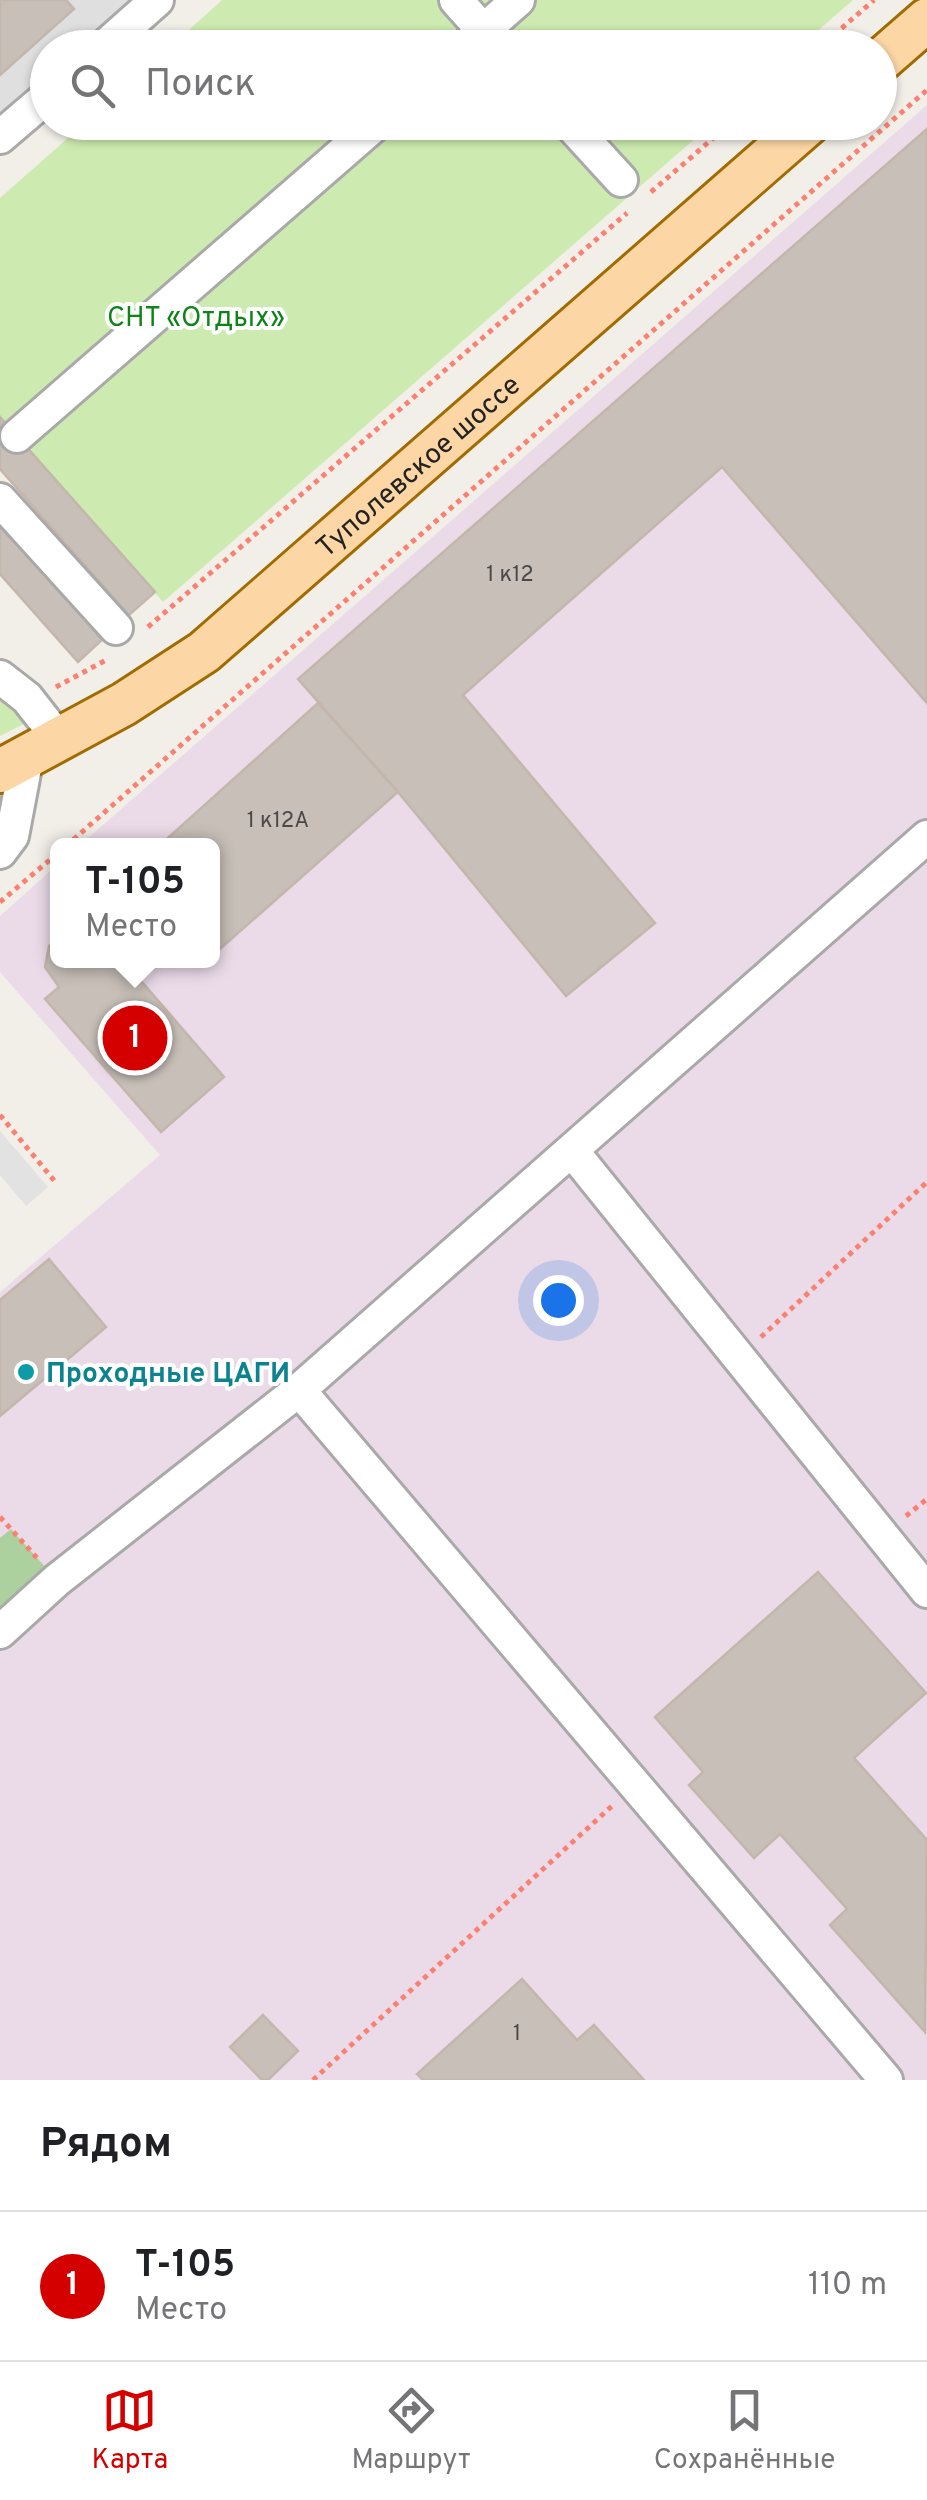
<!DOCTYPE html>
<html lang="ru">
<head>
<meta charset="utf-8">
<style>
	:root { --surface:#fff; --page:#f6f6f6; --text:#202124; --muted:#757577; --line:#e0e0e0; --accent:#d40000 }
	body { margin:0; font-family:Overpass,sans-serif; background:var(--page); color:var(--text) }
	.you { position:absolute; left:558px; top:1300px; width:35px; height:35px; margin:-25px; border:8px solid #fff; border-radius:50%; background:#1a73e8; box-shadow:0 0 0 15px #1a73e833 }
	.badge { display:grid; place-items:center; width:65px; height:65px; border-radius:50%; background:var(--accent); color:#fff; font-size:32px; font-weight:700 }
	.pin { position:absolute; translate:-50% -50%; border:5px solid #fff; box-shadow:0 2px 10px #0006 }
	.popup { position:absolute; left:50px; top:838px; width:170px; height:130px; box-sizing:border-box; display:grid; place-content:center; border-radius:15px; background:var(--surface); filter:drop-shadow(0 2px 8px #0005); font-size:32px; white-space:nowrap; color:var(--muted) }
	.popup b { font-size:38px; color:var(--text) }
	.popup::after { content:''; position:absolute; left:50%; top:100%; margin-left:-20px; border:20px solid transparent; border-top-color:var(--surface) }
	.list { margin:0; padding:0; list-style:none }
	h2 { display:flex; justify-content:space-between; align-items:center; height:130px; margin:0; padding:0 40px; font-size:42px }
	h2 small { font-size:32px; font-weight:400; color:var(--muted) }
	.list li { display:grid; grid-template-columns:65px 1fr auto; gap:30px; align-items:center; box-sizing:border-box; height:150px; padding:0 40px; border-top:2px solid var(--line) }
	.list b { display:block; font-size:38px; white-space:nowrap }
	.list p { margin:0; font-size:32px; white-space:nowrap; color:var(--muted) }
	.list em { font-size:32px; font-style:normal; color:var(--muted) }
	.icon { flex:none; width:55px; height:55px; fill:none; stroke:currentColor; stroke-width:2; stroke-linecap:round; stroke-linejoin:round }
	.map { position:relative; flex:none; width:927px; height:2080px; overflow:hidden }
	.search { position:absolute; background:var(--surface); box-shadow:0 2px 8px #0004; left:30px; right:30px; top:30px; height:110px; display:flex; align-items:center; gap:25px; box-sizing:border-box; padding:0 35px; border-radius:55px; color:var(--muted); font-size:38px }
	.sheet { height:280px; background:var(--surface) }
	nav { display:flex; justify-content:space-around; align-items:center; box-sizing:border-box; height:140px; border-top:2px solid var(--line); background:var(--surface); font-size:28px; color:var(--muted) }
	nav a { display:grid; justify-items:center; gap:5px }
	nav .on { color:var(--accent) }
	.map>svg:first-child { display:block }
	.residential { fill:#e0dfdf }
	.industrial { fill:#ebdbe8 }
	.grass { fill:#cdebb0 }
	.forest { fill:#add19e }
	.parking { fill:#e2e2e2 }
	.building { fill:#c7bfb8; stroke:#c4b6ab; stroke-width:2.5 }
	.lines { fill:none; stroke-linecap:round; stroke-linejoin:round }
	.minor-casing { stroke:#a9a9a9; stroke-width:38 }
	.major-casing { stroke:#a06b00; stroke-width:48 }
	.path { stroke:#fa8072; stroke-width:5; stroke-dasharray:5 5; stroke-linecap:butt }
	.minor { stroke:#fff; stroke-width:32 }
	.major { stroke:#fcd6a4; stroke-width:42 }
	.culture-dot { fill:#0f9aa8; stroke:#fff; stroke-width:4 }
	.labels { text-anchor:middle; stroke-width:8; stroke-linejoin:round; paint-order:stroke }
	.number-label { font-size:22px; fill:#4b4948 }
	.park-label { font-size:28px; fill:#0c8416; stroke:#fff }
	.street-label { font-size:28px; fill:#222; stroke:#fff }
	.culture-label { font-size:28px; font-weight:bold; fill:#0d838f; stroke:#fff; text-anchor:start }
</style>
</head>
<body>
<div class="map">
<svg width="927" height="2080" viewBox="0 0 927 2080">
	<rect width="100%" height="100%" fill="#f2efe9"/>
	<polygon class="residential" points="0,0 137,0 83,47 48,48 47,79 0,121"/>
	<polygon class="industrial" points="927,105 927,2080 0,2080 0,1292 160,1155 0,972 0,916 57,865 58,960 212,960 212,846 80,845"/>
	<g class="grass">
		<polygon points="222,0 853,0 799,47 169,48"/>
		<polygon points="85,123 713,123 163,602 0,417 0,198"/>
		<polygon points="0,701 30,721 0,736"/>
	</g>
	<polygon class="forest" points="11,1529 57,1580 0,1632 0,1538"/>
	<polygon class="parking" points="0,1131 48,1187 26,1206 0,1175"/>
	<g class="building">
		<polygon points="0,0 66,0 74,9 0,75"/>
		<polygon points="927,129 927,703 722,467 463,695 655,923 566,996 398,792 298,679"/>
		<polygon points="0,417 155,592 129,615 0,469"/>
		<polygon points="0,524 103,639 78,662 0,574"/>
		<polygon points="318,703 398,792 212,956 212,846 159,846"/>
		<polygon points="57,939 58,960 123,960 224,1077 161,1132 45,999 59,987 45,967 49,946"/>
		<polygon points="49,1259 106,1327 0,1416 0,1300"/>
		<polygon points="818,1572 926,1693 854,1758 927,1840 925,2032 830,1925 847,1909 780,1834 754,1858 689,1785 703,1772 655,1717"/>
		<polygon points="522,1979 577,2040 594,2025 644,2080 423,2080 417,2074"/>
		<polygon points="263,2015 298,2051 268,2080 262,2080 230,2047"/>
	</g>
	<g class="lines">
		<defs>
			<g id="minor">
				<polyline points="456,0 499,48"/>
				<polyline points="103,48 157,0"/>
				<polyline points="464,48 518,0"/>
				<polyline points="568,122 621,180"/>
				<polyline points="0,137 48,96"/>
				<polyline points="17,436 378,122"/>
				<polyline points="0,500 116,628"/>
				<polyline points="0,677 27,698 59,739"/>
				<polyline points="0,852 12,836 27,757"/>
				<polyline points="573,1152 927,1591"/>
				<polyline points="0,1632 57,1580 299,1390"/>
				<polyline points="886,2080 299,1390 927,837"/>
			</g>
			<g id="major">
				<polyline points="880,61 927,20"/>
				<path id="s1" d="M0 771 124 704 204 652 810 122"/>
			</g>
		</defs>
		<use href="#minor" class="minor-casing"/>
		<use href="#major" class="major-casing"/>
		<g class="path">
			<polyline points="59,48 75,33"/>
			<polyline points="819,48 874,0"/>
			<polyline points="651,192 732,122"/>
			<polyline points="148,627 627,213"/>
			<polyline points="56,687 108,659"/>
			<polyline points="66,846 927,90"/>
			<polyline points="0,902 58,853"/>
			<polyline points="0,1115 57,1184"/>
			<polyline points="761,1337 927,1182"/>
			<polyline points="906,1516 927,1499"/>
			<polyline points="0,1517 38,1559"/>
			<polyline points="313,2080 613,1805"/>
		</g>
		<use href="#minor" class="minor"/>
		<use href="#major" class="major"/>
	</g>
	<circle class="culture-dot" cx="26" cy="1372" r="10"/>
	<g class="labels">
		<g class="number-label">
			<text x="510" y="581">1 к12</text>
			<text x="278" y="827">1 к12А</text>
			<text x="517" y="2040">1</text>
		</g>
		<g class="park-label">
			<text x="196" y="326">СНТ «Отдых»</text>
		</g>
		<g class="street-label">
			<text dy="10" stroke="none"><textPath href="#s1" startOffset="520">Туполевское шоссе</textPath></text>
		</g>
		<g class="culture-label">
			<text x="46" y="1382">Проходные ЦАГИ</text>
		</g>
	</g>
</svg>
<div class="you"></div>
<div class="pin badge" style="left:135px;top:1038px">1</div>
<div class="popup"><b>Т-105</b>Место</div>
<div class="search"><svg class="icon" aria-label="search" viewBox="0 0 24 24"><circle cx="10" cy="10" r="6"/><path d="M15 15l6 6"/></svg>Поиск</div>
</div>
<section class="sheet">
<h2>Рядом<small></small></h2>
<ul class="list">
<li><span class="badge">1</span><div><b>Т-105</b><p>Место</p></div><em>110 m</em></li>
</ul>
</section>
<nav>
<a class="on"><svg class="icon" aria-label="map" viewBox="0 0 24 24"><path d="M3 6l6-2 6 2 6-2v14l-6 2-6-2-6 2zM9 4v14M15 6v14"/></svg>Карта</a>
<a><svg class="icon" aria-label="directions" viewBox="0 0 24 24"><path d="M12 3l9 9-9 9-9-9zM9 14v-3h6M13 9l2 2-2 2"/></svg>Маршрут</a>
<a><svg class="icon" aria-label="saved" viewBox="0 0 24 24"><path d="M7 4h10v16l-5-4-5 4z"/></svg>Сохранённые</a>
</nav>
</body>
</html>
